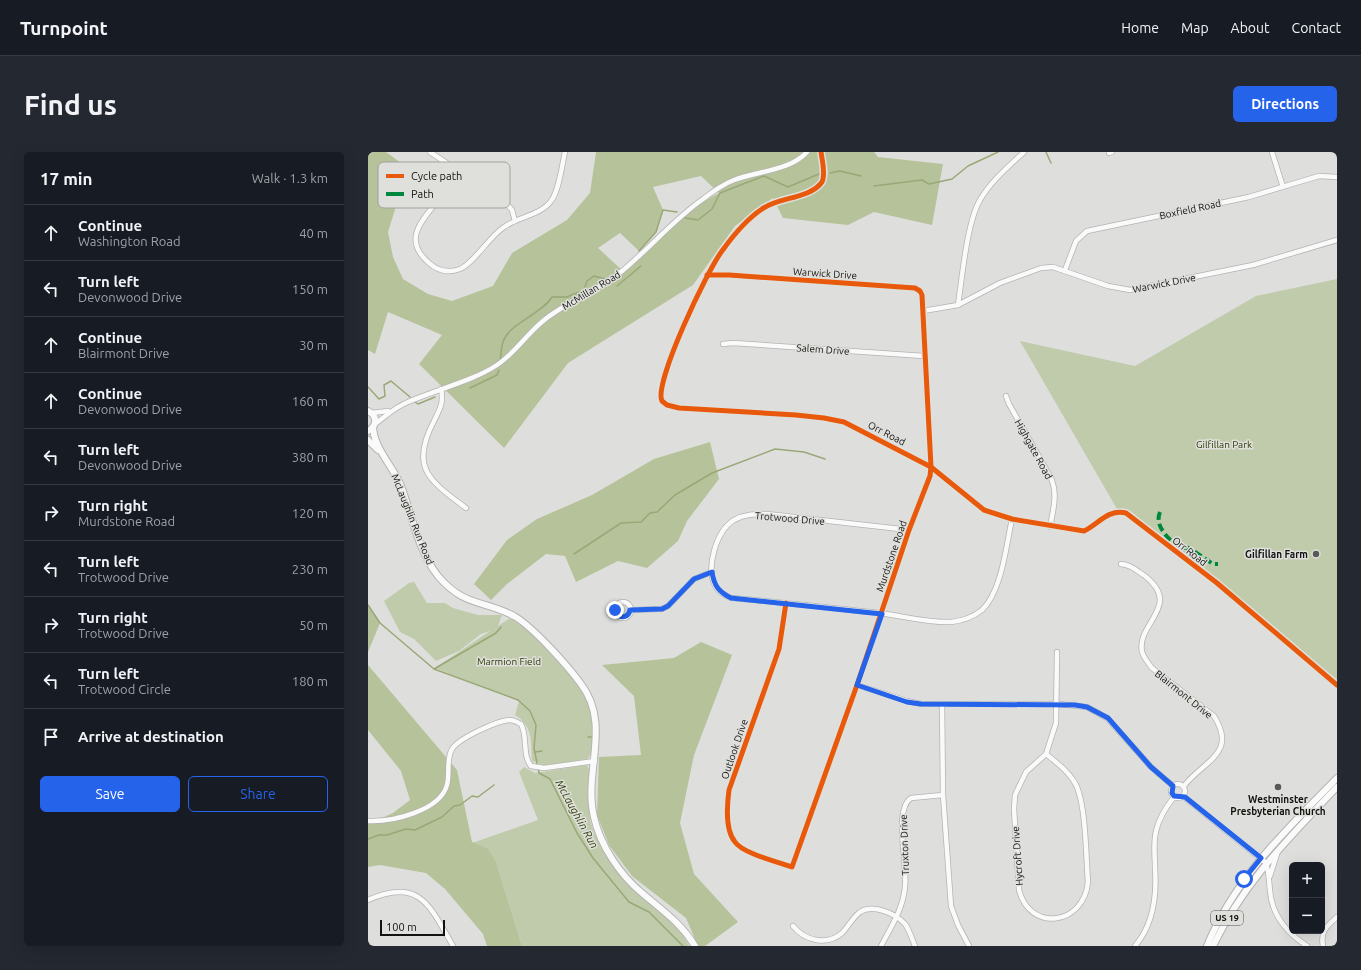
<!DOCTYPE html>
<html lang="en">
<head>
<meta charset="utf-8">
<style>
	:root { --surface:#171b24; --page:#242831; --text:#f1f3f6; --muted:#9ea1a6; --line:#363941; --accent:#2563eb }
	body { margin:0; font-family:Ubuntu,sans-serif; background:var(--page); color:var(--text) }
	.controls { position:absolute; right:12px; bottom:12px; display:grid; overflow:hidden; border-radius:6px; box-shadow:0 4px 16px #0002 }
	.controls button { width:36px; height:36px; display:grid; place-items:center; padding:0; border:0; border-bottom:1px solid var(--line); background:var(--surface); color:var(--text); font:20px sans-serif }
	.scale { position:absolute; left:12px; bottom:10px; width:65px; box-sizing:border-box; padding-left:4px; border:2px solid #121211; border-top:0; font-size:11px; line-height:14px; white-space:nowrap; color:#121211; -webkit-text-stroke:3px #dfe0dc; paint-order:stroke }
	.stop { position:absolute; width:12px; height:12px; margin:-9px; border:3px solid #2563eb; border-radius:50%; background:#fff }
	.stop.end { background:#2563eb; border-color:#fff; box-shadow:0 1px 4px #0008 }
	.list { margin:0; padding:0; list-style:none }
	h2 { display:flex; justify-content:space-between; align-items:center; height:52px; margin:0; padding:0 16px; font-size:17px }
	h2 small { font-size:13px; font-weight:400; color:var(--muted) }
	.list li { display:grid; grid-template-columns:26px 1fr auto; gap:12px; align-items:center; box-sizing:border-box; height:56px; padding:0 16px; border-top:1px solid var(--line) }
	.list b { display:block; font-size:15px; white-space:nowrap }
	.list p { margin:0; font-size:13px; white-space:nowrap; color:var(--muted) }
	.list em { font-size:13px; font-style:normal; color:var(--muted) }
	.actions { display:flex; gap:8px; padding:12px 16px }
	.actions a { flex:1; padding:9px 0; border:1px solid var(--accent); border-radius:6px; text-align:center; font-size:14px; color:var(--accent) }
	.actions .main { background:var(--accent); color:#fff }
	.icon { flex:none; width:22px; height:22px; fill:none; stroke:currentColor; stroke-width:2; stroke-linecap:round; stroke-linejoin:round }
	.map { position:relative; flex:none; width:969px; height:794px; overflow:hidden; border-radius:6px }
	header { display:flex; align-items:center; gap:24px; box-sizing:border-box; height:56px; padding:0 20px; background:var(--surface); border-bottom:1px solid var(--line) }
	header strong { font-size:19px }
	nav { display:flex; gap:22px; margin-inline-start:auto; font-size:14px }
	.intro { display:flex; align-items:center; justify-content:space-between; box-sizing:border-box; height:96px; padding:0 24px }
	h1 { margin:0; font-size:28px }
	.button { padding:10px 18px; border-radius:6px; background:var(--accent); color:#fff; font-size:14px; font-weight:700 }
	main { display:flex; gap:24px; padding:0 24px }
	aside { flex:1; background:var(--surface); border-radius:6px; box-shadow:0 4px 16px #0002 }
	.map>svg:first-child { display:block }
	.green { fill:#c0cbac }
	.forest { fill:#b5c29a; fill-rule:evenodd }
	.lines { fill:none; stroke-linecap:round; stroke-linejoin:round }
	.stream { stroke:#99a876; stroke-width:1.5 }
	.minor-casing { stroke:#b3b4b2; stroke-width:6 }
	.major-casing { stroke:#b3b4b2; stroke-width:8 }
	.minor { stroke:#fafafa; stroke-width:4.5 }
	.major { stroke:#fafafa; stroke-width:6 }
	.quiet { stroke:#00873e; stroke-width:4; stroke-dasharray:8 4; stroke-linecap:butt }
	.cycleway-casing { stroke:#dfe0dc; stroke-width:8 }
	.cycleway { stroke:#e8590c; stroke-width:5 }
	.route { stroke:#2563eb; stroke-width:5 }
	.poi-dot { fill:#595a58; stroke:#dfe0dc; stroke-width:1.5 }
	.labels { text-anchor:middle; stroke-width:3; stroke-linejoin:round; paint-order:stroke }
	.shield { fill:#dfe0dc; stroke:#50504e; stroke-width:1 }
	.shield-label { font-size:9px; font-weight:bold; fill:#121211 }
	.street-label { font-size:10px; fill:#121211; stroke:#dfe0dc }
	.park-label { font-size:10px; fill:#2b3901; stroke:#dfe0dc }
	.poi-label { font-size:10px; font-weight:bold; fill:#121211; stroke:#dfe0dc; text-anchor:end }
	.water-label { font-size:11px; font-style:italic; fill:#2d3a02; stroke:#dfe0dc }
	.key { fill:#dfe0dc; stroke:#a2a29f; stroke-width:1 }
	.key-label { font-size:11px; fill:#121211 }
</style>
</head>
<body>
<header>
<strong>Turnpoint</strong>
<nav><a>Home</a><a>Map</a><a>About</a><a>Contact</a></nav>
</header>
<div class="intro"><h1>Find us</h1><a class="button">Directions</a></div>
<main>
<aside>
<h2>17 min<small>Walk · 1.3 km</small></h2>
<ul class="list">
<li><svg class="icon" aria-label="ahead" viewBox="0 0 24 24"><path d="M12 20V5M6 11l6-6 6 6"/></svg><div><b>Continue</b><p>Washington Road</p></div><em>40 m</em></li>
<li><svg class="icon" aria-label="left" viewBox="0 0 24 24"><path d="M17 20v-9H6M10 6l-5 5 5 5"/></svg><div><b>Turn left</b><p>Devonwood Drive</p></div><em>150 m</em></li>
<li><svg class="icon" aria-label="ahead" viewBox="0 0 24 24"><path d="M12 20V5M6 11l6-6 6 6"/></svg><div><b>Continue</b><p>Blairmont Drive</p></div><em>30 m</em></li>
<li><svg class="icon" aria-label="ahead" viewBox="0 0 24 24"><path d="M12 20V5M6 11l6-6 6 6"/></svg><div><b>Continue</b><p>Devonwood Drive</p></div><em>160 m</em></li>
<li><svg class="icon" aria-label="left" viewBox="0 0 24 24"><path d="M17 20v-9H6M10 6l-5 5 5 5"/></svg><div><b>Turn left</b><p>Devonwood Drive</p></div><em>380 m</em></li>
<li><svg class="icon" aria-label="right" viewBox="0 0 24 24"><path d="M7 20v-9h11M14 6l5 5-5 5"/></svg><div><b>Turn right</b><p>Murdstone Road</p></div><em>120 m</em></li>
<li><svg class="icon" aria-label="left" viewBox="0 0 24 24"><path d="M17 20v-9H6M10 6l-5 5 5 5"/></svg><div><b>Turn left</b><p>Trotwood Drive</p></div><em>230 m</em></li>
<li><svg class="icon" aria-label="right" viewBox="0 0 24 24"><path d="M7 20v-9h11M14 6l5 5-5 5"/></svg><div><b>Turn right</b><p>Trotwood Drive</p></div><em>50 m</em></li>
<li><svg class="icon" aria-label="left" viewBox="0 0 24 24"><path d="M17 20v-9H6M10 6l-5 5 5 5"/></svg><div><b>Turn left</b><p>Trotwood Circle</p></div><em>180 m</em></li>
<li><svg class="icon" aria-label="arrive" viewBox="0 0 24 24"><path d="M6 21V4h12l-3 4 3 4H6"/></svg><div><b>Arrive at destination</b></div></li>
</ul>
<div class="actions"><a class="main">Save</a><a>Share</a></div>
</aside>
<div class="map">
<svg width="969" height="794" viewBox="0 0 969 794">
	<rect width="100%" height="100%" fill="#dedfdd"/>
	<g class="green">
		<polygon points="969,127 969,528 761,358 749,357 652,189 767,214 888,144"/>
		<path d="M46 430 59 451H77L85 456 110 463H134L130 474 142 466C146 469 151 471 155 474 168 486 214 533 219 548 226 565 230 591 220 607L178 614 164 609C163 589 165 574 147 563L151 549 67 516 122 479 113 482 91 499 68 509 46 487 32 480 16 449 41 431Z"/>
		<path d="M219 613C228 630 218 652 223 671 225 680 232 692 237 701 244 713 255 729 265 738 285 755 309 770 321 794H154L128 710 104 691 170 668 151 620 156 615 167 621Z"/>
	</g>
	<g class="forest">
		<path d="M0 0H18L48 22 29 51 20 80 25 105 35 127 60 142 84 149 125 134 144 101 199 68 222 41 228 0H506L510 5 575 12 564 73 506 60 480 73 415 66 405 46 367 74 325 133 200 211 136 296 51 212 74 183 20 160 7 202 0 198ZM333 24 351 41 323 56 255 119 230 96 252 81 271 99 288 80 295 58 285 35Z"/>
		<polygon points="342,290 351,327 319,369 310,389 279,416 250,409 208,430 197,404 178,402 139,432 123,448 106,432 139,388 169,367 224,343 286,307"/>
		<polygon points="0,452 12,471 0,500"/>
		<polygon points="333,490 364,503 326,603 312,671 326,722 370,770 337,794 330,794 318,766 264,724 241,693 229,663 231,605 273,603 266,544 234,513 306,506"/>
		<polygon points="0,513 89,618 104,690 120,697 128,710 154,794 119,794 115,782 77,737 58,721 12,713 0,715 0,672 25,661 42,648 33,619 0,578"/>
	</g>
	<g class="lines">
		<g class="stream">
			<polyline points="678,0 683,11"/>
			<polyline points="462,21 472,19 493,24"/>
			<polyline points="506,34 554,28 561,32 584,27 600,14 630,0"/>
			<polyline points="317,66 330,68 344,57 352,41 396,24 420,35 451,22"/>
			<polyline points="271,99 288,80 295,58 309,60"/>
			<polyline points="249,134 273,114"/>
			<path d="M132 209C133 203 133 196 135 190 140 172 174 162 184 145H199L216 138 219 129 226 124 237 127"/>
			<polyline points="0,235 11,247 17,244 16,233 23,229 42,245"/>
			<polyline points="102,236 129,223 131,218"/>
			<polyline points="47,250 50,252 67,245"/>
			<polyline points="206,402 253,371 273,370 282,361 289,360 307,343 344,321 407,297 436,300 457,307"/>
			<polyline points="0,453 12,471 66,517 150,548 162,559 168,573 166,596 171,621 182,627 209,681 225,706 261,750 281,760 315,794"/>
			<polyline points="66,517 128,481 133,475"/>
			<polyline points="220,585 226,585"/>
			<polyline points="167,600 174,599"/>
			<polyline points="0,687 11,683 19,683 38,677 47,678 74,665 86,654 92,653 104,644 110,645 126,633"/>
		</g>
		<defs>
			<g id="minor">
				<polyline points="62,0 136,49 144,58 147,69"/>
				<path d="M453 0C454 8 458 22 454 30 442 47 410 45 394 57 379 67 364 85 354 99 340 117 285 232 294 249L299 253 311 256 428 263 456 266 476 270 563 315 616 358 644 367 716 379C731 372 739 357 758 361L849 431 969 533"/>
				<polyline points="904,0 915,35"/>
				<polyline points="741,1 744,0"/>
				<path d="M89 19C83 28 77 38 71 47 55 68 33 87 61 111 70 119 81 121 92 117 106 111 121 85 136 75 150 65 173 63 183 49 191 39 194 13 197 0"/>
				<polyline points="697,118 708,89 719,79 881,45 951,24 969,25"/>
				<path d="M339 123H361L547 136 552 139 554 143 563 315 562 324 541 378 489 533 424 715C410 710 374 701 367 690 357 678 359 653 361 638L411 497 418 451"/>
				<path d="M590 153C594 126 599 70 612 48 623 29 641 14 656 0"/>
				<polyline points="555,159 590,153 632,131 673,116 685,115 740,134 762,138 885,113 969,88"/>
				<polyline points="355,192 365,191 556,204"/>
				<path d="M73 237C76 250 72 257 66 269 41 316 62 329 98 356"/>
				<path d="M638 244 641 252 683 326C690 343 685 358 682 375"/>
				<polyline points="4,261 20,259"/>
				<path d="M7 272C18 264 27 255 40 250 67 238 105 229 129 213 147 201 158 183 175 169 199 149 230 139 254 119 282 96 305 68 335 47 344 40 356 32 366 28 389 19 422 19 439 0"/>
				<path d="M541 378 399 362C387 362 377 362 366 368 348 379 337 417 348 435 351 441 357 443 363 446 412 450 462 456 511 461 535 464 559 471 583 470 594 469 605 465 614 458 634 439 638 394 644 367"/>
				<path d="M753 412C763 413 768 418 777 424 815 454 768 471 774 500 776 506 780 511 784 516L846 564C870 602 835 609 816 634"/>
				<circle cx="255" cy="458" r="8"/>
				<polyline points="262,458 294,457 300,454 326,427 344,420"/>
				<polyline points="489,533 539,549 553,552 690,552 719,555 739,566 783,615 805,634"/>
				<polyline points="574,552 575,643 583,754 590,773 601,794"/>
				<path d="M678 602C689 611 703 621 709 635 718 657 718 705 720 730 716 773 662 781 651 738L646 657 647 643 658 620Z"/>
				<polyline points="678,602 688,571 689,500"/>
				<circle cx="810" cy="639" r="7"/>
				<path d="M815 644 898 711C901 720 901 730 902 739 904 764 919 781 939 794"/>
				<path d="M0 669C24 670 72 659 79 633 82 622 78 607 84 597 91 586 129 569 141 568 146 568 149 570 153 572 160 585 154 603 163 614L176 616 227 609"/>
				<polyline points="902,724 909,702"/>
				<path d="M0 748C52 725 62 754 85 794"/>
				<path d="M425 774C437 789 459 794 474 781 480 775 485 765 492 760 505 752 527 761 537 772 541 777 544 787 547 794"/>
				<path d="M513 794C523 775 535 757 537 735 540 713 525 658 543 646L575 643"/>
				<path d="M767 794C786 772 789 744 787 716 787 703 785 692 788 679 791 666 798 655 806 645"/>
				<path d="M955 794C952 779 959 774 969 765"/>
			</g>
			<g id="major">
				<path d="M0 259C10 264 9 274 0 279"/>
				<path d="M5 275C6 297 25 314 33 334 44 363 50 399 70 424 96 455 116 448 146 464 165 475 200 514 213 532 244 573 215 620 226 665 232 693 252 723 274 741 295 759 312 770 327 794"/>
				<polyline points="0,288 10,298"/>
				<path d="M839 794C866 727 919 677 969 626"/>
				<path d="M845 794C876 730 921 686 969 635"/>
			</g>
		</defs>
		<use href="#minor" class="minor-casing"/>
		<use href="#major" class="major-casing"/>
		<use href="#minor" class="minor"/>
		<use href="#major" class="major"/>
		<path class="quiet" d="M792 360C786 374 800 386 810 395L821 396 845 412H850"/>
		<defs>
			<g id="cycleway">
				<path d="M453 0C454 8 458 22 454 30 442 47 410 45 394 57 379 67 364 85 354 99 340 117 285 232 294 249L299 253 311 256 428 263 456 266 476 270 563 315 616 358 644 367 716 379C731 372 739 357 758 361L849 431 969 533"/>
				<path d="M339 123H361L547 136 552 139 554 143 563 315 562 324 541 378 489 533 424 715C410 710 374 701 367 690 357 678 359 653 361 638L411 497 418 451"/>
			</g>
		</defs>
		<use href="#cycleway" class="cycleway-casing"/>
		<use href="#cycleway" class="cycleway"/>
	</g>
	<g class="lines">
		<path class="route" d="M247 458 251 464C256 466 261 464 262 458L294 457 300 454 326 427 344 420C346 434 351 440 363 446L514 462 489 533 539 550 553 552 707 553 719 555 740 566 783 615 805 634 804 641 806 644 817 645 893 706 876 727"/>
	</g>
	<g class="poi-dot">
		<circle cx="948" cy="402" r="4"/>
		<circle cx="910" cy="635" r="4"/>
	</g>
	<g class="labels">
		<rect class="shield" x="843" y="759" width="32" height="14" rx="3"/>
		<g class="shield-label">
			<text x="859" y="769">US 19</text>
		</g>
		<g class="street-label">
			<text transform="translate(822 57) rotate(-12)" y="4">Boxfield Road</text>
			<text transform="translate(457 121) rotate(4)" y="4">Warwick Drive</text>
			<text transform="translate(796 131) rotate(-11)" y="4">Warwick Drive</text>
			<text transform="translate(223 138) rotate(-31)" y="4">McMillan Road</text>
			<text transform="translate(455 197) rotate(4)" y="4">Salem Drive</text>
			<text transform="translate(519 281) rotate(27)" y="4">Orr Road</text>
			<text transform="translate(666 297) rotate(61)" y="4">Highgate Road</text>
			<text transform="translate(422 366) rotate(5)" y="4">Trotwood Drive</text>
			<text transform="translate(45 367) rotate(68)" y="4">McLaughlin Run Road</text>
			<text transform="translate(822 399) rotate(38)" y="4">Orr Road</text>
			<text transform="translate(523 404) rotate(-71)" y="4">Murdstone Road</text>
			<text transform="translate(816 542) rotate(39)" y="4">Blairmont Drive</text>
			<text transform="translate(366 597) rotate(-71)" y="4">Outlook Drive</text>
			<text transform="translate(536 693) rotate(-92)" y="4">Truxton Drive</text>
			<text transform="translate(649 704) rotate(-94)" y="4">Hycroft Drive</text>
		</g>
		<g class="park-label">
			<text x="856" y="296">Gilfillan Park</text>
			<text x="141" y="513">Marmion Field</text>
		</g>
		<g class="poi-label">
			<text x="940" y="406">Gilfillan Farm</text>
			<text x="910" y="651" text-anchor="middle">Westminster<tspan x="910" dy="12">Presbyterian Church</tspan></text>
		</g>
		<g class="water-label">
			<text transform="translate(209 662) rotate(61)" y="4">McLaughlin Run</text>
		</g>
	</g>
	<rect x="10" y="10" width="132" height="46" rx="6" class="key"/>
	<rect x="18" y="22" width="18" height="4" fill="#e8590c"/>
	<rect x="18" y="40" width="18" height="4" fill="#00873e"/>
	<g class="key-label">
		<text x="43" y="28">Cycle path</text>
		<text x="43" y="46">Path</text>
	</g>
</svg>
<div class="controls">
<button>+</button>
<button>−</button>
</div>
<div class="scale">100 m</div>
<div class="stop" style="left:876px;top:727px"></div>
<div class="stop end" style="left:247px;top:458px"></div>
</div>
</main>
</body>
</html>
